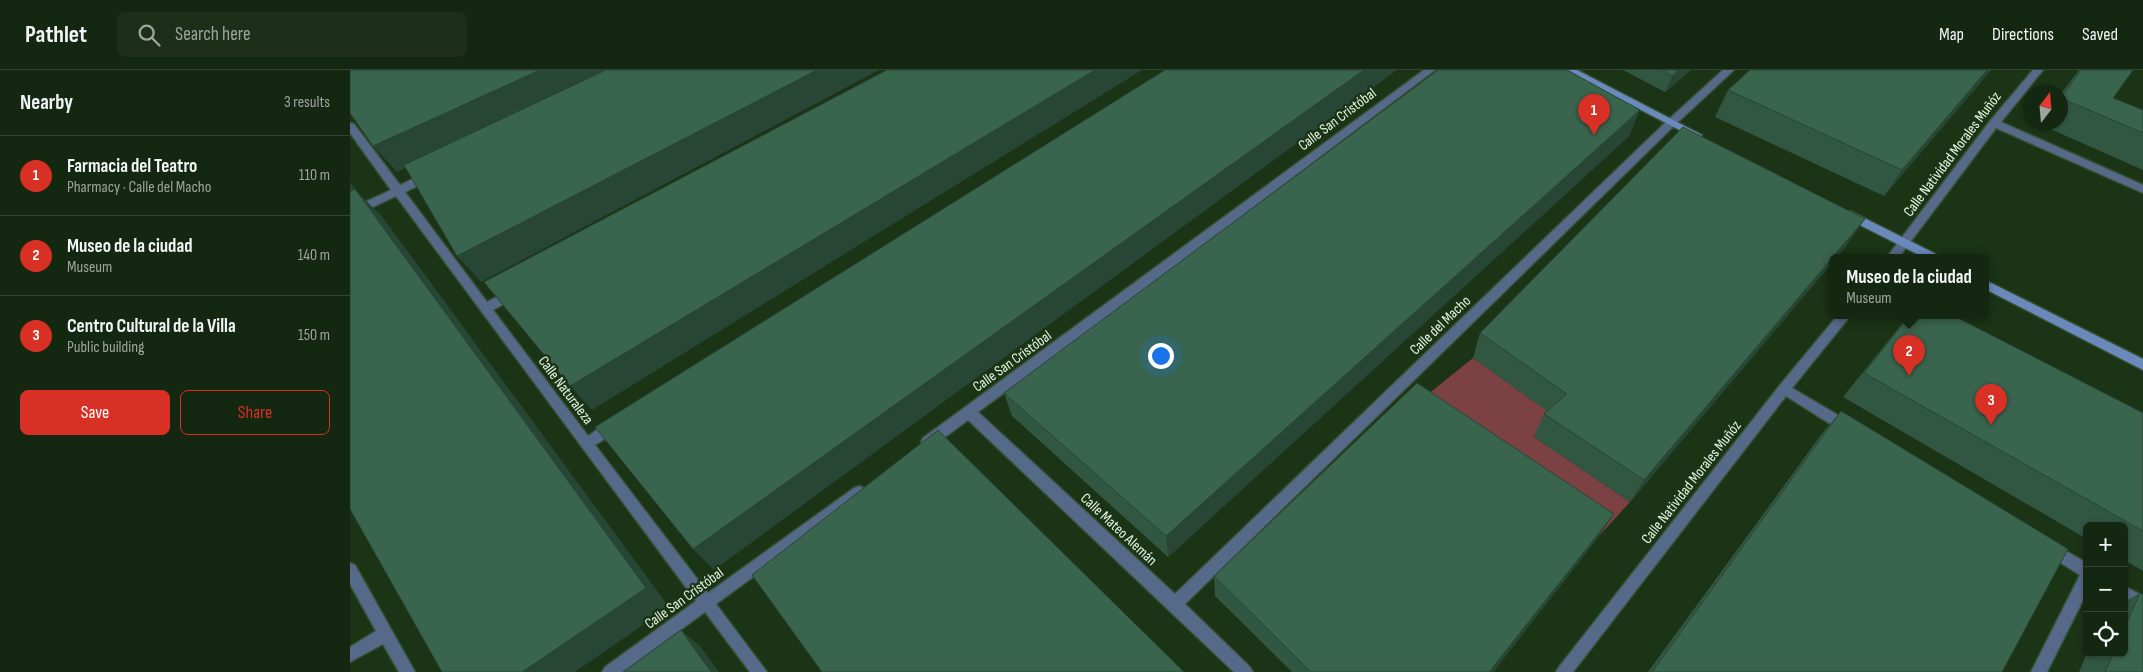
<!DOCTYPE html>
<html lang="en">
<head>
<meta charset="utf-8">
<style>
	:root { --surface:#142710; --page:#1d2f19; --text:#f1f3f6; --muted:#9da59f; --line:#334430; --accent:#d93025 }
	body { margin:0; font-family:"Sofia Sans Condensed",sans-serif; background:var(--page); color:var(--text) }
	.controls { position:absolute; right:15px; bottom:15px; display:grid; overflow:hidden; border-radius:8px; box-shadow:0 1px 4px #0004 }
	.controls button { width:45px; height:45px; display:grid; place-items:center; padding:0; border:0; border-bottom:1px solid var(--line); background:var(--surface); color:var(--text); font:25px sans-serif }
	.compass { position:absolute; left:1673px; top:15px; width:45px; height:45px; border-radius:50%; background:var(--surface); box-shadow:0 1px 4px #0004; rotate:16deg }
	.you { position:absolute; left:810px; top:285px; width:18px; height:18px; margin:-12px; border:4px solid #fff; border-radius:50%; background:#1a73e8; box-shadow:0 0 0 8px #1a73e833 }
	.badge { display:grid; place-items:center; width:32px; height:32px; border-radius:50%; background:var(--accent); color:#fff; font-size:16px; font-weight:700 }
	.pin { position:absolute; translate:-50% -41px; filter:drop-shadow(0 1px 2px #0008) }
	.pin::after { content:''; position:absolute; top:26px; width:18px; height:15px; background:inherit; clip-path:polygon(0 0,100% 0,50% 100%) }
	.popup { position:absolute; left:1479px; top:184px; width:160px; height:65px; box-sizing:border-box; display:grid; place-content:center; border-radius:8px; background:var(--surface); filter:drop-shadow(0 1px 4px #0005); font-size:16px; white-space:nowrap; color:var(--muted) }
	.popup b { font-size:19px; color:var(--text) }
	.popup::after { content:''; position:absolute; left:50%; top:100%; margin-left:-10px; border:10px solid transparent; border-top-color:var(--surface) }
	.list { margin:0; padding:0; list-style:none }
	h2 { display:flex; justify-content:space-between; align-items:center; height:65px; margin:0; padding:0 20px; font-size:21px }
	h2 small { font-size:16px; font-weight:400; color:var(--muted) }
	.list li { display:grid; grid-template-columns:32px 1fr auto; gap:15px; align-items:center; box-sizing:border-box; height:80px; padding:0 20px; border-top:1px solid var(--line) }
	.list b { display:block; font-size:19px; white-space:nowrap }
	.list p { margin:0; font-size:16px; white-space:nowrap; color:var(--muted) }
	.list em { font-size:16px; font-style:normal; color:var(--muted) }
	.actions { display:flex; gap:10px; padding:15px 20px }
	.actions a { flex:1; padding:11px 0; border:1px solid var(--accent); border-radius:8px; text-align:center; font-size:18px; color:var(--accent) }
	.actions .main { background:var(--accent); color:#fff }
	.icon { flex:none; width:28px; height:28px; fill:none; stroke:currentColor; stroke-width:2; stroke-linecap:round; stroke-linejoin:round }
	.map { position:relative; flex:none; width:1793px; height:602px; overflow:hidden }
	header { display:flex; align-items:center; gap:30px; box-sizing:border-box; height:70px; padding:0 25px; background:var(--surface); border-bottom:1px solid var(--line) }
	header strong { font-size:24px }
	nav { display:flex; gap:28px; margin-inline-start:auto; font-size:18px }
	.search { width:350px; height:45px; background:var(--page); display:flex; align-items:center; gap:12px; box-sizing:border-box; padding:0 18px; border-radius:8px; color:var(--muted); font-size:19px }
	main { display:flex }
	aside { flex:1; background:var(--surface) }
	.map>svg:first-child { display:block }
	.green { fill:#7c4243 }
	.lines { fill:none; stroke-linecap:round; stroke-linejoin:round }
	.street-casing { stroke:#374f32; stroke-width:3 }
	.secondary-casing { stroke:#374f32; stroke-width:3 }
	.street { fill:#556989; fill-rule:evenodd }
	.secondary { fill:#6a8abe; fill-rule:evenodd }
	.wall { fill:#315642 }
	.shaded-wall { fill:#284636 }
	.building { fill:#39644d; stroke:#284636 }
	.labels { text-anchor:middle; stroke-width:5; stroke-linejoin:round; paint-order:stroke }
	.street-label { font-size:15px; fill:#e6f5e2; stroke:#1b3415 }
</style>
</head>
<body>
<header>
<strong>Pathlet</strong>
<div class="search"><svg class="icon" aria-label="search" viewBox="0 0 24 24"><circle cx="10" cy="10" r="6"/><path d="M15 15l6 6"/></svg>Search here</div>
<nav><a>Map</a><a>Directions</a><a>Saved</a></nav>
</header>
<main>
<aside>
<h2>Nearby<small>3 results</small></h2>
<ul class="list">
<li><span class="badge">1</span><div><b>Farmacia del Teatro</b><p>Pharmacy · Calle del Macho</p></div><em>110 m</em></li>
<li><span class="badge">2</span><div><b>Museo de la ciudad</b><p>Museum</p></div><em>140 m</em></li>
<li><span class="badge">3</span><div><b>Centro Cultural de la Villa</b><p>Public building</p></div><em>150 m</em></li>
</ul>
<div class="actions"><a class="main">Save</a><a>Share</a></div>
</aside>
<div class="map">
<svg width="1793" height="602" viewBox="0 0 1793 602">
	<rect width="100%" height="100%" fill="#1b3415"/>
	<polygon class="green" points="1123,288 1206,347 1184,367 1280,432 1250,465 1062,337"/>
	<g class="lines">
		<defs>
			<g id="street">
				<polygon points="1074,0 1085,0 799,216 628,342 825,524 1318,50 1373,0 1384,0 1326,54 835,534 900,597 903,602 884,602 618,350 583,376 578,378 573,376 571,372 573,368"/>
				<polygon points="1683,0 1693,0 1651,52 1793,115 1793,123 1646,58 1549,187 1537,187 1640,51"/>
				<path d="M0 53 4 54 50 115 75 103H83L84 106 83 109 55 122 137 232 160 220H168L170 223 168 226 143 240 238 366C246 361 260 347 271 351L272 355 271 359 245 375 358 523 504 418 509 416 514 418 516 422 514 426 366 534 417 602H400L355 542 273 602H252L255 597 346 531 46 126 0 148V139L41 120 0 63Z"/>
				<polygon points="1488,245 1501,245 1442,318 1503,354 1505,358 1503,362 1498,363 1493,362 1436,326 1223,602 1206,602 1209,597 1430,315"/>
				<polygon points="1700,472 1737,493 1737,522 1697,602 1681,602 1730,505 1695,483 1693,478 1695,473"/>
				<polygon points="0,493 5,495 65,602 49,602 33,574 0,592 0,577 26,561 0,514"/>
				<polygon points="1774,516 1793,526 1793,541 1774,531"/>
			</g>
			<g id="secondary">
				<polygon points="1214,0 1227,0 1352,65 1351,67 1343,67"/>
				<polygon points="1500,141 1586,184 1588,187 1573,187 1496,148 1494,145"/>
				<polygon points="1635,210 1793,289 1793,300 1635,219"/>
			</g>
		</defs>
		<use href="#street" class="street-casing"/>
		<use href="#secondary" class="secondary-casing"/>
		<use href="#street" class="street"/>
		<use href="#secondary" class="secondary"/>
	</g>
	<g class="wall">
		<polygon points="1273,0 1341,0 1315,22"/>
		<polygon points="1400,0 1641,0 1534,126 1365,47 1378,20"/>
		<polygon points="1729,0 1783,0 1763,28 1793,40 1793,100 1689,54 1690,52 1710,52 1710,25"/>
		<polygon points="1279,66 818,487 662,346 654,323"/>
		<polygon points="1497,175 1280,432 1184,367 1194,344 1197,341 1123,288 1130,263"/>
		<polygon points="1559,245 1602,245 1793,343 1793,501 1774,490 1774,456 1737,456 1737,469 1493,327"/>
		<polygon points="1491,341 1652,602 1298,602 1471,365"/>
		<polygon points="1250,465 1143,602 942,602 865,526 864,506"/>
		<polygon points="1790,523 1793,602 1729,602 1737,583 1774,583 1774,532"/>
	</g>
	<g class="shaded-wall">
		<polygon points="190,0 265,0 47,102 23,76"/>
		<polygon points="467,0 529,0 131,212 107,186"/>
		<polygon points="745,0 792,0 242,340 220,316"/>
		<polygon points="1014,0 1047,0 364,500 343,479"/>
		<polygon points="1329,0 1341,0 1315,22 1322,6"/>
		<polygon points="1637,0 1641,0 1534,126 1552,100"/>
		<polygon points="1290,40 1279,66 818,487 816,466"/>
		<polygon points="0,112 9,124 31,145 319,537 225,602 172,602 0,129"/>
		<polygon points="1515,149 1497,175 1487,187 1483,187"/>
		<polygon points="1483,188 1483,192 1280,432 1294,410"/>
		<polygon points="1264,444 1250,465 1143,602 1139,602"/>
		<polygon points="331,560 350,576 369,602 361,602"/>
	</g>
	<g class="building">
		<polygon points="0,0 190,0 23,76 0,43"/>
		<polygon points="256,0 467,0 107,186 54,95"/>
		<polygon points="537,0 745,0 220,316 134,212"/>
		<polygon points="815,0 1014,0 343,479 245,357"/>
		<polygon points="1088,0 1217,0 1290,40 816,466 654,323"/>
		<polygon points="1312,0 1329,0 1322,6"/>
		<polygon points="1400,0 1637,0 1552,100 1378,20"/>
		<polygon points="1731,0 1783,0 1763,28 1793,40 1793,63 1711,28"/>
		<polygon points="1333,57 1515,149 1294,410 1194,344 1217,324 1130,263"/>
		<polygon points="5,119 296,518 172,602 92,602 0,439 0,122"/>
		<polygon points="1560,245 1602,245 1793,343 1793,461 1514,303"/>
		<polygon points="1067,313 1264,444 1139,602 961,602 864,506"/>
		<polygon points="1491,341 1718,479 1652,602 1302,602"/>
		<polygon points="588,360 834,602 472,602 402,505"/>
		<polygon points="1790,523 1793,525 1793,602 1755,602 1764,583 1774,583 1774,559"/>
		<polygon points="331,560 361,602 273,602"/>
	</g>
	<g class="labels">
		<g class="street-label">
			<text transform="translate(987 49) rotate(-37)" y="5">Calle San Cristóbal</text>
			<text transform="translate(1602 84) rotate(-53)" y="5">Calle Natividad Morales Muñóz</text>
			<text transform="translate(1090 255) rotate(-44)" y="5">Calle del Macho</text>
			<text transform="translate(662 291) rotate(-36)" y="5">Calle San Cristóbal</text>
			<text transform="translate(216 320) rotate(53)" y="5">Calle Naturaleza</text>
			<text transform="translate(1341 412) rotate(-52)" y="5">Calle Natividad Morales Muñóz</text>
			<text transform="translate(769 459) rotate(43)" y="5">Calle Mateo Alemán</text>
			<text transform="translate(334 528) rotate(-36)" y="5">Calle San Cristóbal</text>
		</g>
	</g>
</svg>
<div class="controls">
<button>+</button>
<button>−</button>
<button><svg class="icon" aria-label="locate" viewBox="0 0 24 24"><circle cx="12" cy="12" r="6"/><path d="M12 2v4M12 18v4M2 12h4M18 12h4"/></svg></button>
</div>
<svg class="compass" viewBox="-18 -18 36 36"><path d="M0-13l5 13h-10z" fill="#e53935"/><path d="M0 13l5-13h-10z" fill="#9da59f"/></svg>
<div class="you"></div>
<div class="pin badge" style="left:1244px;top:65px">1</div>
<div class="pin badge" style="left:1559px;top:306px">2</div>
<div class="popup"><b>Museo de la ciudad</b>Museum</div>
<div class="pin badge" style="left:1641px;top:355px">3</div>
</div>
</main>
</body>
</html>
